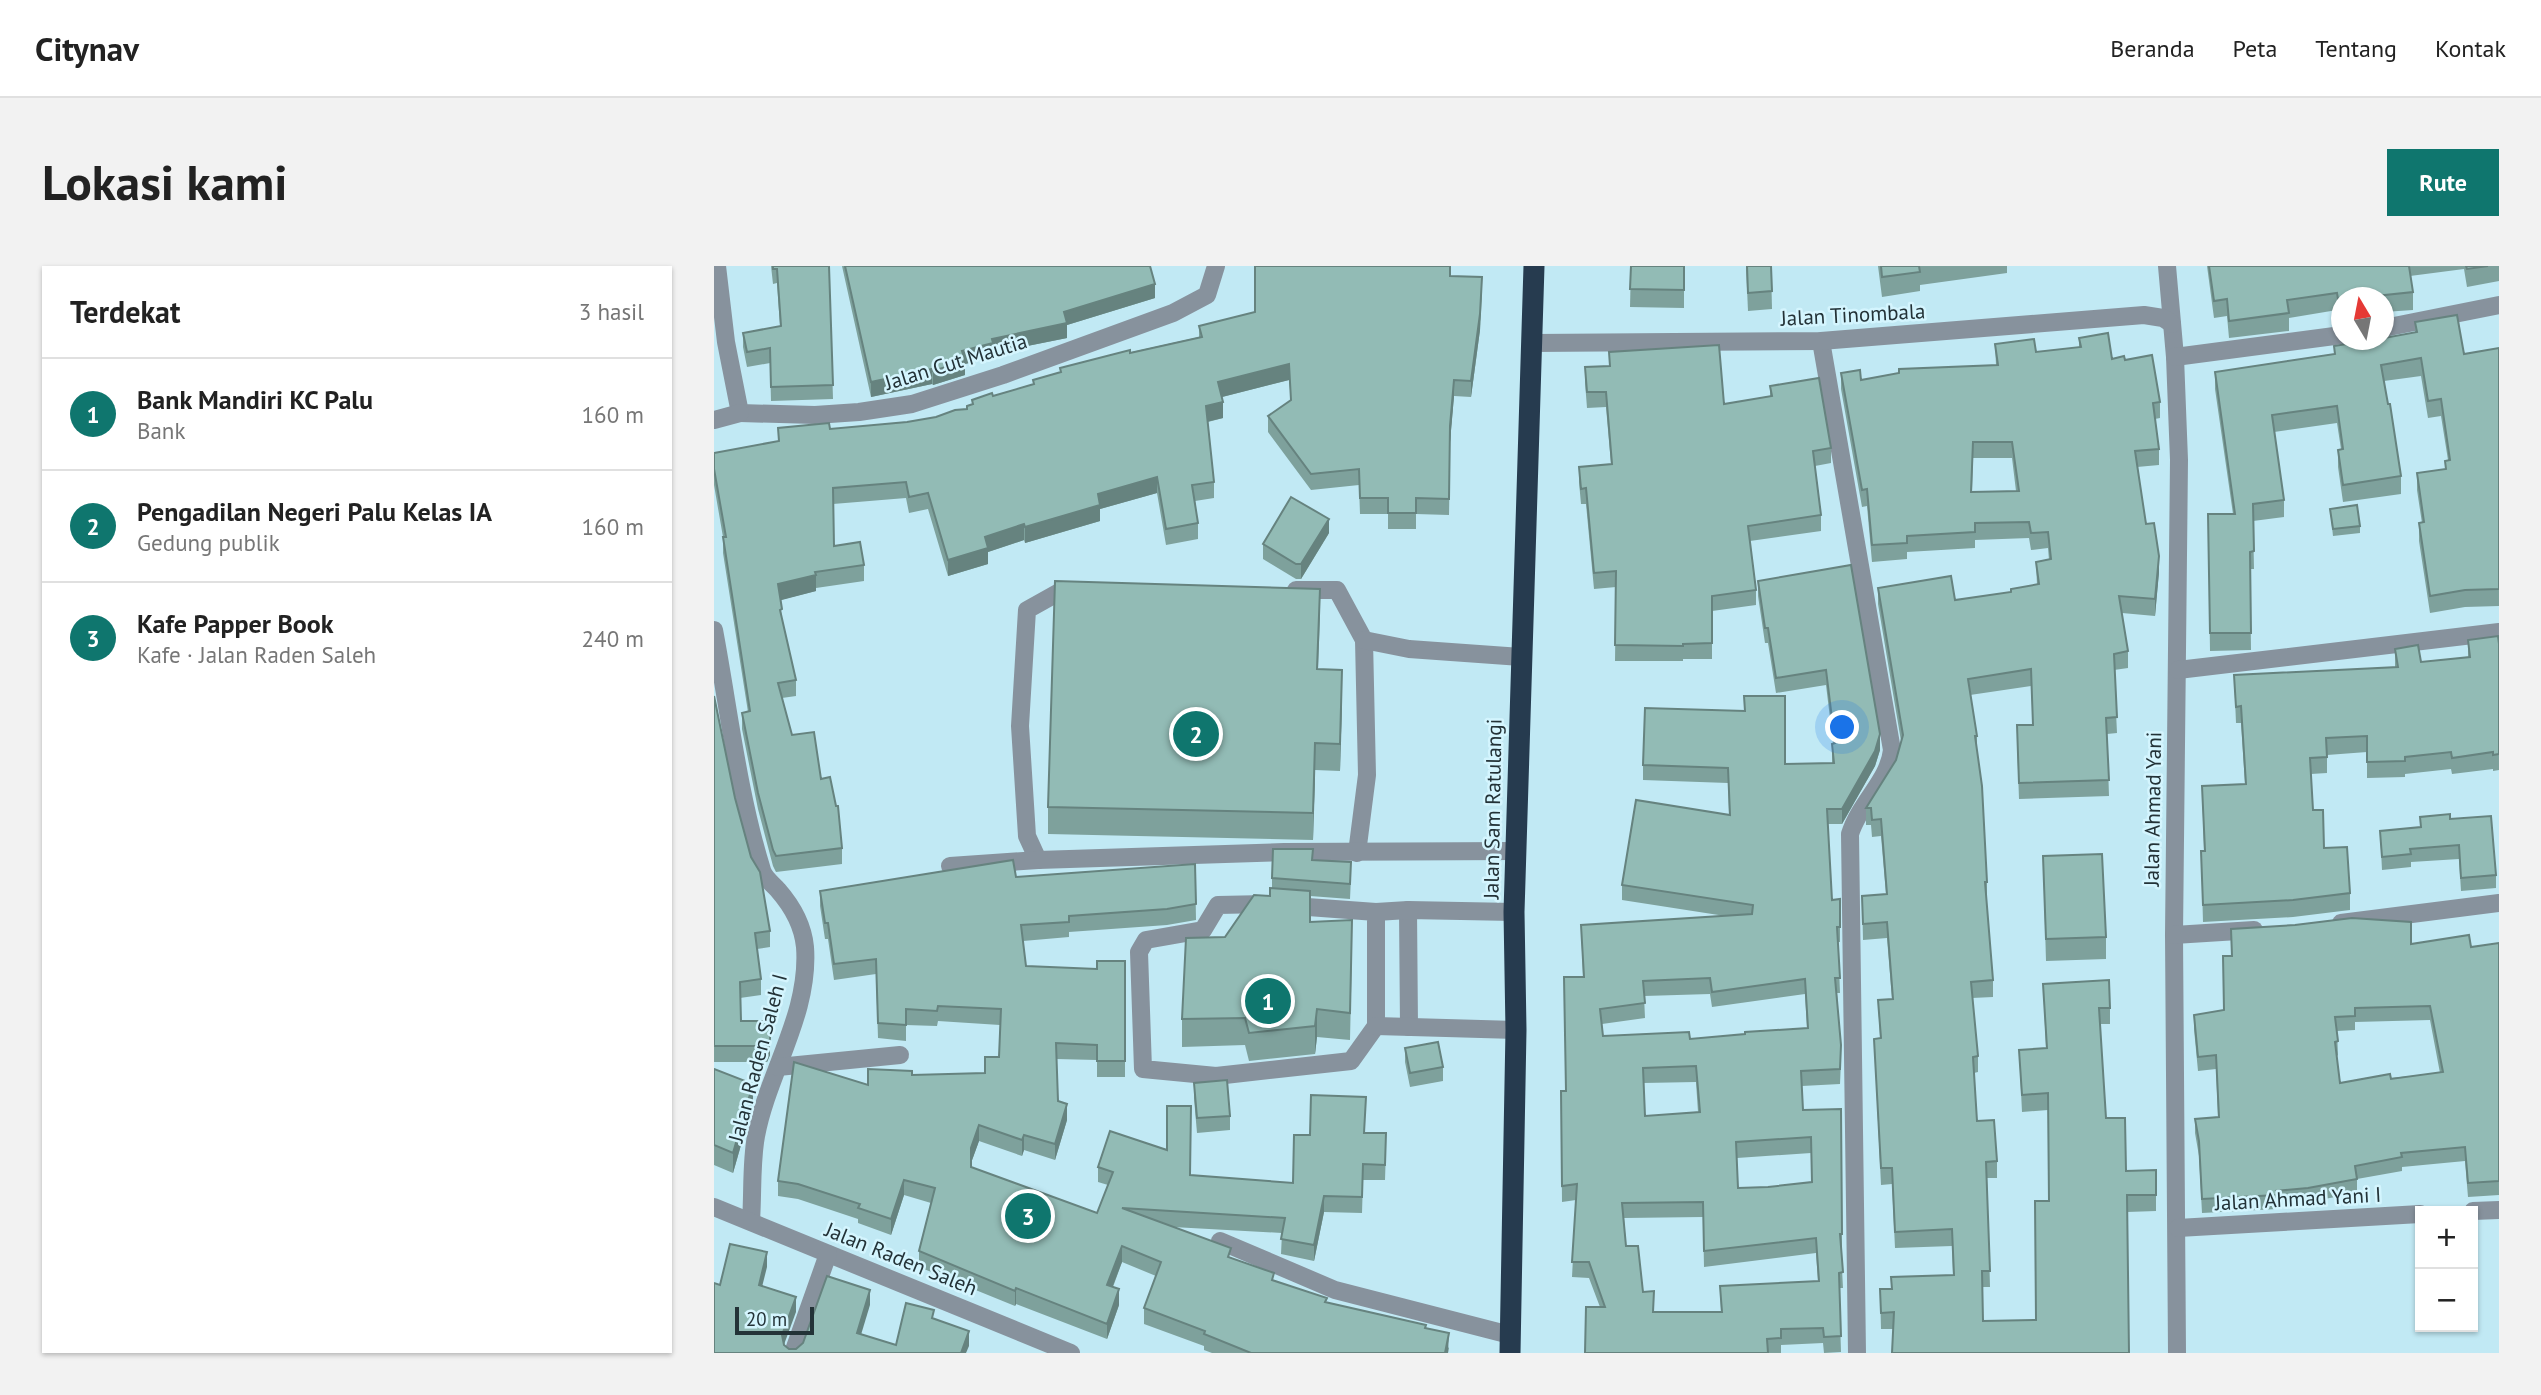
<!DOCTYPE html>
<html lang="id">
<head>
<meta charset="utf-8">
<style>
	:root { --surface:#fff; --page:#f2f2f2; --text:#222; --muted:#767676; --line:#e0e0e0; --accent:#0f766e }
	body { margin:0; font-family:"PT Sans",sans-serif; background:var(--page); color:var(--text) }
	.controls { position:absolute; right:21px; bottom:21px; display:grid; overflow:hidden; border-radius:0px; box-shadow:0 2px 5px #0004 }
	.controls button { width:63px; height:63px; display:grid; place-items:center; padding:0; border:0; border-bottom:2px solid var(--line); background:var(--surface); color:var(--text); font:35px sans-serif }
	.compass { position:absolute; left:1617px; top:21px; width:63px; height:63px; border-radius:50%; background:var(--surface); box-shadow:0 2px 5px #0004; rotate:350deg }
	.scale { position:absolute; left:21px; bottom:18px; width:79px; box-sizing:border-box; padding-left:7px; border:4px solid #233237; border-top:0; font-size:19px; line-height:24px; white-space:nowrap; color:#233237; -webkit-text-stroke:5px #d4f5fe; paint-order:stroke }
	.you { position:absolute; left:1129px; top:462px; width:24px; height:24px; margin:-18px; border:5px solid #fff; border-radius:50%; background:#1a73e8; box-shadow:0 0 0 10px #1a73e833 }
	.badge { display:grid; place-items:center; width:46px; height:46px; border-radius:50%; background:var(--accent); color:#fff; font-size:23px; font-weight:700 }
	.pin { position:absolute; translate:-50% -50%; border:4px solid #fff; box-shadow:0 2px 7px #0006 }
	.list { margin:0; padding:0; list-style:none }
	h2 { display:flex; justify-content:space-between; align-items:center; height:91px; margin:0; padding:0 28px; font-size:30px }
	h2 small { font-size:23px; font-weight:400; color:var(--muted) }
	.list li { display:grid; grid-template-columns:46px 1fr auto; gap:21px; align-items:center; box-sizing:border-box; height:112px; padding:0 28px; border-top:2px solid var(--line) }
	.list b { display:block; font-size:26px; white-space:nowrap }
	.list p { margin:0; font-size:23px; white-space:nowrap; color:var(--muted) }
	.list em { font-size:23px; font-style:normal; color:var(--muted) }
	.map { position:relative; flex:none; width:1785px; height:1087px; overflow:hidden; border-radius:0px }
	header { display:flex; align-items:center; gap:42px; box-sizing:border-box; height:98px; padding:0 35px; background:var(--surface); border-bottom:2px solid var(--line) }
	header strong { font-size:33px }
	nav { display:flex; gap:38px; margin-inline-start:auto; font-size:24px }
	.intro { display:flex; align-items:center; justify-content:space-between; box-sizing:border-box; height:168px; padding:0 42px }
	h1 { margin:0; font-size:49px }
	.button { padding:18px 32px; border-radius:0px; background:var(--accent); color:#fff; font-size:24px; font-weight:700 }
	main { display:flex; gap:42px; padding:0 42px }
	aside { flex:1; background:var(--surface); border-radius:0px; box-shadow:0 2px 5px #0004 }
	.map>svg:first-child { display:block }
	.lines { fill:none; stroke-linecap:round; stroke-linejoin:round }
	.minor { stroke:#87929d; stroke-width:18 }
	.highway { stroke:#263b4f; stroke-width:21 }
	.wall { fill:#7ea19c; fill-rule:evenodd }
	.shaded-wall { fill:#66837f }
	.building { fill:#92bbb5; stroke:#66837f; stroke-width:2; fill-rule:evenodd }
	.labels { text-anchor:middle; stroke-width:5; stroke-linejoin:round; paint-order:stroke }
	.street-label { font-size:21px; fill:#233237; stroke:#d4f5fe }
</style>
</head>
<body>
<header>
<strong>Citynav</strong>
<nav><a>Beranda</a><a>Peta</a><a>Tentang</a><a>Kontak</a></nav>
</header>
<div class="intro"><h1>Lokasi kami</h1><a class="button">Rute</a></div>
<main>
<aside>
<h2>Terdekat<small>3 hasil</small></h2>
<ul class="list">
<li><span class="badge">1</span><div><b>Bank Mandiri KC Palu</b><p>Bank</p></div><em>160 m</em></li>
<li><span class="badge">2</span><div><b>Pengadilan Negeri Palu Kelas IA</b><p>Gedung publik</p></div><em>160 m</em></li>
<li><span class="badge">3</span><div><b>Kafe Papper Book</b><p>Kafe · Jalan Raden Saleh</p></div><em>240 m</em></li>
</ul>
</aside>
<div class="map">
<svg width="1785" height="1087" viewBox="0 0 1785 1087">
	<rect width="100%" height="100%" fill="#c1e9f4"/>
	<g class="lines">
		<g class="minor">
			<polyline points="3,0 12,76 26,147 101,149 145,146 198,138 289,109 459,47 493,29 502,0"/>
			<polyline points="1453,0 1461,91 1465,194 1460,669 1463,1087"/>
			<polyline points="1670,62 1785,39"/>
			<path d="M1107 75 1178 484C1175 514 1146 536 1136 568L1143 1087"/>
			<polyline points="819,77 1107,75 1430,49 1449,52 1458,58"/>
			<polyline points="1461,91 1628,69"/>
			<polyline points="0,154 26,147"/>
			<polyline points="582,324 623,324 650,374 653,509 643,587"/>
			<path d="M0 364C15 444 24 527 48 604 50 612 59 618 64 624 78 640 89 660 91 681 96 748 54 806 42 870 37 897 39 927 37 955"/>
			<polyline points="650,374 695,383 807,391"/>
			<polyline points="1464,404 1785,366"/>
			<polyline points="324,594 313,570 306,460 313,344 347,325 361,325"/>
			<polyline points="236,600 324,594 570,586 802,585"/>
			<polyline points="694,644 695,761"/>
			<polyline points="662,646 662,760 637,795 502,810 429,803 425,686 432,674 489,664 504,639 552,638 662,646 694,644 800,646"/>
			<polyline points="1627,657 1785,637"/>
			<polyline points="1460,669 1540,664"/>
			<polyline points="662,760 802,764"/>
			<polyline points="64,801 186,789"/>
			<polyline points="0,941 357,1087"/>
			<polyline points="1759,945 1785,944"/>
			<polyline points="1464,962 1706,948"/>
			<polyline points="506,975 621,1024 796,1069"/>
			<polyline points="79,1087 114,988"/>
		</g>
		<polyline class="highway" points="796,1087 802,764 800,646 820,0"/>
	</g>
	<g class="wall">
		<polygon points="57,0 115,0 119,133 57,135 56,97 33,101 29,81 29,67 66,60 63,17 59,18"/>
		<polygon points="128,0 436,0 441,32 353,59 353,72 279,87 279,91 251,98 251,109 219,119 218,118 157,131"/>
		<polygon points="541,0 737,0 736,10 768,27 766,64 757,131 740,130 736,176 735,249 702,248 702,263 674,263 674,248 646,248 645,219 597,224 554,166 554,150 577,134 575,114 508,131 509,152 494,156 500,216 500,232 481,235 484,257 484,273 452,279 443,227 386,243 386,255 311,277 310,274 274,286 274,298 234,310 214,243 195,247 192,232 119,238 120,280 150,299 150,315 102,322 102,325 66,334 68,354 82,414 82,430 68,432 78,469 107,513 128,582 128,598 62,606 59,600 44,543 28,463 28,447 34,446 9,287 9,271 0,219 0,187 64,175 64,162 116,163 193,156 222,151 253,143 258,138 258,134 279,130 319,118 319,114 346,106 346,102 485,71 485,60 541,46"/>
		<polygon points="917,0 970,0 970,42 916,41"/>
		<polygon points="1032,0 1057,0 1058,43 1034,45"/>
		<polygon points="1164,0 1293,0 1293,7 1206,19 1206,25 1168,31"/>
		<polygon points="1493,0 1785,0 1785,15 1753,21 1750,3 1696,10 1699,26 1699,44 1670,46 1670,32 1628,32 1628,50 1624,51 1623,44 1575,52 1575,65 1515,72 1513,50 1500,52"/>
		<polygon points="1701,56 1750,88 1785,82 1785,340 1751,341 1716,347 1705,275 1705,257 1708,257 1703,224 1703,207 1731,203 1731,195 1734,194 1727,150 1714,152 1707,110 1670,115 1687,210 1687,228 1629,236 1624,201 1624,184 1627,183 1623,157 1560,166 1570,234 1570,251 1539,255 1540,303 1536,303 1537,384 1496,385 1494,248 1519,248 1501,123 1501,106 1620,89 1620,80 1701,67"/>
		<path d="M1365 72 1398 93 1411 94 1446 136V152L1441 153 1445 183V199L1423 201 1432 258 1445 306 1441 350 1408 347 1414 385V402L1400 404 1403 467 1393 468 1395 530 1305 533 1303 475 1319 459 1317 420 1256 429 1263 470V485L1273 616V632H1272L1279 714V731L1258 732 1264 790V806L1260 807 1263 855 1283 895V912H1273L1276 1021H1268L1269 1055 1322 1054 1335 935 1334 844 1308 846 1305 784 1332 782 1329 718 1396 742V758H1386L1392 852 1412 905 1442 904V945L1413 946 1415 1087 1179 1063H1167L1166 1023H1177V1011L1239 1009 1238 980 1181 982 1178 918 1167 919 1160 773 1166 772 1164 734 1178 733 1173 672 1149 674 1148 630 1172 628 1167 570 1158 571 1157 559H1152V542L1182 494 1187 475 1164 338V322L1241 334 1297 326 1323 319 1322 296 1335 294 1334 282 1317 284 1315 272 1261 274V282L1193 286V293L1158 296 1153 240 1148 241 1127 123V107L1147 114 1282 99 1281 78 1322 86 1365 81ZM1259 192H1298L1302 225 1258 226Z"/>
		<polygon points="895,86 1010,138 1056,130 1056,120 1117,182 1117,197 1101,200 1107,249 1107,265 1036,275 1042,324 1042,339 998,345 998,393 969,393 969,395 901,395 902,321 880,323 872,238 867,238 865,216 865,201 897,198 892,141 873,142 871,116 871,101 895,100"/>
		<polygon points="1616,243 1646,260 1646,267 1619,270"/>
		<polygon points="615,267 587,313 582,313 549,293 549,278"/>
		<path d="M1137 299 1166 484 1161 500 1128 558H1114L1118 634 1126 633V676H1124L1126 727H1123L1127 795 1126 818 1088 820 1089 844 1128 968V984H1127L1129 1022H1125L1127 1086 1110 1087 1109 1077 1067 1079V1087H871L886 1041 875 1012 858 1011 862 934 848 936 847 825H852L869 711 867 659 1011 650 908 634V619L1015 549 1014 517 929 514V499L1118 497V478L1119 477 1112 419 1062 427 1054 377H1051L1044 330V315ZM996 728 998 741 1091 728 1093 762 976 773 889 770 888 758 931 752 930 730ZM982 816 984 846 931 850 929 817ZM1097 887 1098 916 1054 921 1024 922 1023 892ZM989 951 990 1001 1102 987 1104 1015 1006 1020 1007 1046H940L929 1026 912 980 910 952Z"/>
		<polygon points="606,350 604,403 628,432 626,505 601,504 599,574 334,568 334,541"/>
		<polygon points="1754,374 1785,378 1785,504 1779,505 1779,503 1738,508 1737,503 1691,508 1691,511 1653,512 1653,486 1613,489 1613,507 1597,508 1599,544 1610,582 1636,627 1636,644 1579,651 1489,656 1487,585 1490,585 1488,520 1531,518 1527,457 1522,457 1520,409 1681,401 1681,383 1707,396 1754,391"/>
		<polygon points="0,430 21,532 56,665 56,681 43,683 47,713 47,729 26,732 27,755 56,755 56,789 53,796 0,796"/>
		<polygon points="1706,551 1736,553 1782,609 1782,622 1747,625 1745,593 1697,596 1697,601 1668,604 1666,565 1706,561"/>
		<polygon points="1329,590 1392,671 1392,693 1332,695"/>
		<polygon points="481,598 482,654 453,659 355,666 355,671 309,675 312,700 383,703 411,695 411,811 383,811 383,794 342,793 344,835 353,854 341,894 310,884 308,890 265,875 257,897 257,901 383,947 394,919 384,916 384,901 476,909 579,917 596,869 651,867 672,883 671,914 649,914 648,947 610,946 600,995 567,988 568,967 459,961 560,1014 613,1037 712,1062 735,1082 734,1087 498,1087 490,1084 490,1080 430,1058 430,1042 442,1010 408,996 399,1021 405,1039 393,1073 302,1038 301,1040 205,1001 205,985 217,937 190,929 177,969 144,957 144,953 84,933 64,930 64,915 154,819 198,809 271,807 285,791 286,759 224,755 223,760 192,759 192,775 164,772 162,708 120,714 114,673 111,673 106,640 106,625"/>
		<polygon points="637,611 636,633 596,630 596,656 638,682 636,774 603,771 601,788 535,795 531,779 468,781 468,753 511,671 556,630 558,622 558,612"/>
		<path d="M1785 677V929L1754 931 1751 895 1688 901V905L1643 913V927L1594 936 1563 939V943L1488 947 1485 890 1481 867V853L1504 851 1502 803 1484 805 1480 763V749L1510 744 1697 678 1757 681ZM1716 754 1726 807 1626 817 1623 790 1624 789 1623 765 1641 764V756Z"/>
		<polygon points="691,782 729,801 729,815 696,821 691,796"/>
		<polygon points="0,803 39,837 19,907 0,899"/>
		<polygon points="480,817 516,850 516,864 483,867 480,832"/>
	</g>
	<g class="shaded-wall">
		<polygon points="768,11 766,64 757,131 757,115"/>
		<polygon points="441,18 441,32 353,59 353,72 279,87 279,91 251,98 251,109 219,119 219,105 248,85 350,46"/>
		<polygon points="575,98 575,114 504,132 504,116"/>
		<polygon points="218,103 218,118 157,131 157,116"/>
		<polygon points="740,114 740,130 736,176 735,249 736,160"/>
		<polygon points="509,136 509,152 492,156 492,140"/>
		<polygon points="443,211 443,227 386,243 386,255 311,277 311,261 384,228"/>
		<polygon points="615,253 615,267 587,313 587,298"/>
		<polygon points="310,258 310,274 274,286 274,298 234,310 234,294 271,271"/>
		<polygon points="1445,290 1445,306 1441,350 1441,333"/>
		<polygon points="102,309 102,325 64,335 64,318"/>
		<polygon points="628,404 628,432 626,505 626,478"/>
		<polygon points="1166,468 1166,484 1161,500 1128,558 1128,543"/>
		<polygon points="601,477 601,504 599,574 599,547"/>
		<polygon points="603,743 603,771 601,788 601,760"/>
		<polygon points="56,773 56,789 53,796 53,780"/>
		<polygon points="39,818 39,837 19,907 19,887"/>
		<polygon points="353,838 353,854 341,894 341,878"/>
		<polygon points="265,859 265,875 257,897 257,882"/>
		<polygon points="310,869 310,884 308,890 308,874"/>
		<polygon points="190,914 190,929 177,969 177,953"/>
		<polygon points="610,930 610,946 600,995 600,979"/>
		<polygon points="408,980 408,996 393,1035 393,1019"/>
		<polygon points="53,986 53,1001 45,1033 45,1019"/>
		<polygon points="302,1022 302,1038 301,1040 301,1025"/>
		<polygon points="405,1023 405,1039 393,1073 393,1058"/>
		<polygon points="156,1024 156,1039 143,1082 143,1067"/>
		<polygon points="82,1031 82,1046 68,1084 68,1069"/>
		<polygon points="255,1065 255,1080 252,1087 247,1087"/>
		<polygon points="735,1067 734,1087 731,1087"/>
	</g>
	<g class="building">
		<polygon points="59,0 115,0 119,119 57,121 56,82 33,86 29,67 67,60 63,3 59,3"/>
		<polygon points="131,0 436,0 441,18 350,46 353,57 278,73 279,77 248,85 251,95 219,105 218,103 157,116"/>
		<polygon points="541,0 736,0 736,10 768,11 766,48 757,115 740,114 736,160 735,233 702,232 702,247 674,247 674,232 646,232 645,203 597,208 554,150 577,134 575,98 504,116 509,136 492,140 500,216 478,219 484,257 452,263 443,211 384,228 386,239 311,261 310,258 271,271 274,282 234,294 214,227 195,231 192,216 119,222 120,280 146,276 150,299 101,306 102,309 64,318 68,343 66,344 82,414 64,417 78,469 100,466 107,513 116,511 122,540 124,540 128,582 62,590 59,584 44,527 28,447 36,445 9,271 12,271 0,203 0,187 65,175 64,162 115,157 116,163 193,156 222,151 241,144 253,143 253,140 259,138 258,134 278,127 279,130 320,118 319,114 347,106 346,102 416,84 416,87 488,71 485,60 541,46"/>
		<polygon points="917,0 970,0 970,24 916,23"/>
		<polygon points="1033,0 1057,0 1058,25 1034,27"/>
		<polygon points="1167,0 1205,0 1206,6 1168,11"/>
		<polygon points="1495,0 1695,0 1699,26 1642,32 1628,32 1628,33 1624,33 1623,27 1573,34 1575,47 1515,55 1513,33 1500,35"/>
		<polygon points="1752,0 1774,0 1753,3"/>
		<polygon points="1743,49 1750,88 1785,82 1785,323 1751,324 1716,330 1705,257 1710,256 1703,207 1732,203 1731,195 1736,194 1727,133 1714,135 1707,92 1667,99 1674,138 1676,138 1687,210 1629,219 1624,184 1629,183 1623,140 1558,149 1570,234 1539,238 1540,285 1536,286 1537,367 1496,367 1494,248 1521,248 1501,106 1621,88 1620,80 1658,74 1670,74 1670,72 1703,66 1701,56"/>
		<path d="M1394 67 1398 93 1410 90 1411 94 1438 89 1446 136 1439 137 1445 183 1421 185 1432 258 1440 257 1445 290 1441 333 1405 330 1414 385 1400 388 1403 451 1392 452 1395 514 1305 517 1303 459H1319L1317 403 1254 413 1263 470H1261L1268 520 1273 616H1271L1279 714 1257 716 1264 790 1259 791 1263 855 1280 854 1283 895 1272 896 1276 1005H1268L1269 1055 1322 1054 1321 935H1335L1334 827 1308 829 1305 784 1333 782 1329 718 1395 714 1396 742H1385L1392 852H1411L1412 905 1442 904V929H1413L1415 1087H1178L1180 1046 1167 1047 1166 1023H1178L1177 1011 1240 1009 1238 963 1181 966 1178 902H1167L1160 773 1167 772 1164 734 1179 733 1173 656 1149 658 1148 630 1173 628 1167 553 1158 554 1157 542H1152L1182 494 1189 469 1164 322 1237 310 1241 334 1297 326V323L1325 318 1322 296 1337 293 1334 266 1317 267 1315 256 1261 257V266L1193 270V277L1158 279 1153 223 1148 224 1127 107 1146 104 1147 114 1185 107V103L1284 99 1281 78 1320 73 1322 86 1367 81 1365 72ZM1259 176H1298L1305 225 1257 226Z"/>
		<polygon points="1005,79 1010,138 1058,130 1056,120 1105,112 1117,182 1099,185 1107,249 1034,260 1042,324 998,330 998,377 969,378 969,380 901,379 902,305 880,307 872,222 867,223 865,201 898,198 892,126 873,126 871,101 896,100 895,86"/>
		<polygon points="577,231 615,253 587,298 582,298 549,278"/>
		<polygon points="1643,239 1646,260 1619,263 1616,243"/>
		<path d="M1137 299 1166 468 1161 485 1128 543H1113L1118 634 1126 633V661H1123L1126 712H1121L1127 779 1126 803 1087 805 1089 844 1127 843 1128 968H1126L1129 1006 1125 1007 1127 1070 1110 1071 1109 1062 1067 1063V1072L1053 1073 1054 1087H871L872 1041H891L875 996H858L863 918 848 920 847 825H852L850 711H870L867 659 1038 648 1039 639 908 619 922 534 1016 549 1014 502 929 499 931 442 1031 445 1030 430H1071V498L1120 497 1118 478 1121 477 1112 404 1062 412 1054 362H1051L1044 315ZM996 712 998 726 1091 713 1094 762 1031 766V768L976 773 975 766 889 770 886 743 931 737 929 715ZM982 800 986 846 931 850 929 802ZM1097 871 1098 916 1054 921 1024 922 1022 876ZM989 936 990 985 1102 972 1105 1015 1006 1020 1008 1046H939L940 1025 929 1026 924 980H912L908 937Z"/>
		<polygon points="341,315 606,323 603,403 628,404 626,478 601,477 599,547 334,541"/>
		<polygon points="1784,370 1785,378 1785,488 1779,489 1779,486 1738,492 1737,486 1691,491 1691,495 1653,496 1653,470 1612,472 1613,491 1596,492 1599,544 1609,544 1610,582 1633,581 1636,627 1579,634 1489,639 1487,585 1491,585 1488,520 1532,518 1527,440 1522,441 1520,409 1684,401 1681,383 1704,379 1707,396 1756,391 1754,374"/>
		<polygon points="0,430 21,532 37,591 46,606 56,665 41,667 47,713 26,716 27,755 56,755 56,773 53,780 0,780"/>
		<polygon points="1736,548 1736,553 1777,550 1782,609 1747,612 1745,579 1696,583 1697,588 1668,591 1666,565 1707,561 1706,551"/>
		<polygon points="559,583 599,583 598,594 637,596 636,618 558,612"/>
		<polygon points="1388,588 1392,671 1332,673 1329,590"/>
		<polygon points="299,594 302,611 481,598 482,638 453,643 355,650 355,656 307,659 312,700 383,703 383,695 411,695 411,795 383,795 383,779 342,777 344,835 353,838 341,878 310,869 308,874 265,859 257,882 257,901 383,947 399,906 384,901 396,865 453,884 453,840 477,840 476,909 579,917 580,869 596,869 597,829 652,831 650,867 672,867 671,899 649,898 648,931 610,930 600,979 567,973 571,952 408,942 517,982 514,991 560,1007 558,1014 613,1032 611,1036 712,1059 711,1062 735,1067 731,1087 537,1087 490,1068 491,1065 430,1042 447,996 408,980 393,1019 405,1023 393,1058 302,1022 301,1025 205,985 221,922 190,914 177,953 144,942 146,938 84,918 64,915 80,796 154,819 154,803 198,805 198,809 271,807 271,791 285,791 287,743 224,740 223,745 192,743 192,759 164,757 162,693 120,698 114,657 111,657 106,625"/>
		<polygon points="556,622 596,625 596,656 638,654 636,747 603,743 601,760 535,767 531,752 468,753 472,672 511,671 540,629 556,630"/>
		<path d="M1638 652 1697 656V678L1755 669 1757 681 1785 677V915L1754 917 1751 881 1687 887 1688 891 1641 900 1643 913 1594 922 1562 925 1563 929 1488 933 1485 875 1481 853 1505 851 1502 789 1484 791 1480 749 1510 744 1509 690H1518L1517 663 1581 659ZM1716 740 1729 806 1677 813 1676 808 1626 817 1621 776 1624 775 1621 751 1641 750V742Z"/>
		<polygon points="724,776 729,801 696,807 691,782"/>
		<polygon points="0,803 39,818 19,887 0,879"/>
		<polygon points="513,814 516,850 483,852 480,817"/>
		<polygon points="16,978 53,986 45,1019 82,1031 68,1069 70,1079 75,1083 82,1083 89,1077 113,1010 156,1024 143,1067 182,1079 192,1037 220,1044 218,1052 255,1065 247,1087 0,1087 0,1017 6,1019"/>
	</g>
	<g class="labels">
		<g class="street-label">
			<text transform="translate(1139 49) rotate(-3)" y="7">Jalan Tinombala</text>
			<text transform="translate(242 96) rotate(-17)" y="7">Jalan Cut Mautia</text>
			<text transform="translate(779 543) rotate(-89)" y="7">Jalan Sam Ratulangi</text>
			<text transform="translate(1439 543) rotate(-89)" y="7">Jalan Ahmad Yani</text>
			<text transform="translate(44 792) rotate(-75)" y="7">Jalan Raden Saleh I</text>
			<text transform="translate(1584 933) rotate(-3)" y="7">Jalan Ahmad Yani I</text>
			<text transform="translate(187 993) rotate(22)" y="7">Jalan Raden Saleh</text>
		</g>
	</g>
</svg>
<div class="controls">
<button>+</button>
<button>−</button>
</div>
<svg class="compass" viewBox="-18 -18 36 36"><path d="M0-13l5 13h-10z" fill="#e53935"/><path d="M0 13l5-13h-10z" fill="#767676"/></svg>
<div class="scale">20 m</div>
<div class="you"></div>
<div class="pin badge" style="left:554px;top:735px">1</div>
<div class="pin badge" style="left:482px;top:468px">2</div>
<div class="pin badge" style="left:314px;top:950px">3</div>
</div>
</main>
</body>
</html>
